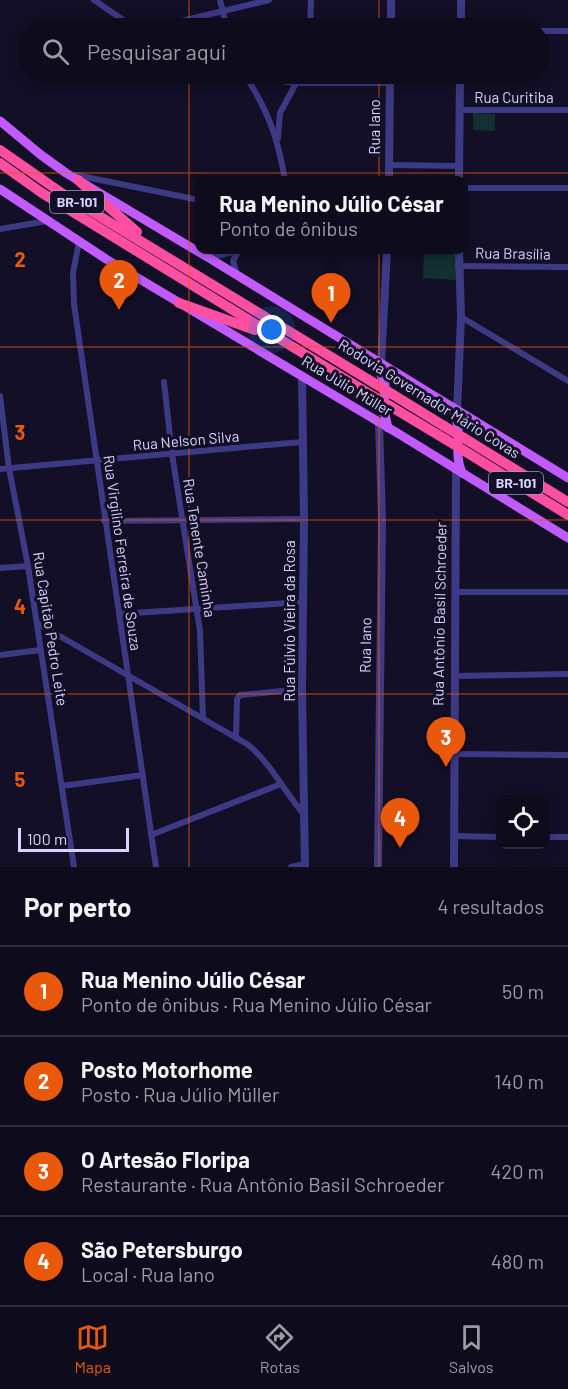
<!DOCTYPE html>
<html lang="pt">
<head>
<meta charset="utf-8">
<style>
	:root { --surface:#0e0b1c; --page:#171425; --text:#f1f3f6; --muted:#9b9ba3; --line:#2e2b3b; --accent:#ea580c }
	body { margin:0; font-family:Barlow,sans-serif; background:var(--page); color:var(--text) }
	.controls { position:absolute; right:18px; bottom:18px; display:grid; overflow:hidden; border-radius:12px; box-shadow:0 3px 15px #0003 }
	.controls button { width:54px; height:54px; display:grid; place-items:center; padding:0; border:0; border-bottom:2px solid var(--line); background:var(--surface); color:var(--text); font:30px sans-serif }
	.scale { position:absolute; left:18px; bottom:15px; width:111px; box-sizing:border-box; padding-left:6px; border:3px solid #d9d4ff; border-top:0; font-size:16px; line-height:21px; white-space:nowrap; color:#d9d4ff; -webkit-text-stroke:4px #130f26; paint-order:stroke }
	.you { position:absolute; left:272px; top:330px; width:21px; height:21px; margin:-15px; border:4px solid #fff; border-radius:50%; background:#1a73e8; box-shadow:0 0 0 9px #1a73e833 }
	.badge { display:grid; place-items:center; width:39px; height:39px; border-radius:50%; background:var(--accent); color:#fff; font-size:20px; font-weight:700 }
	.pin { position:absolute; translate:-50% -50px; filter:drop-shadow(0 2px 3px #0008) }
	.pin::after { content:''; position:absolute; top:32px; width:21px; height:18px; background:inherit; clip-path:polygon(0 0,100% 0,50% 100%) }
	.popup { position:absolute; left:195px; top:176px; width:273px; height:78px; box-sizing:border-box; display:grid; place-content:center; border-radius:12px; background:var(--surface); filter:drop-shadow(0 2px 4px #0005); font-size:20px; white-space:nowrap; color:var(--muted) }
	.popup b { font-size:22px; color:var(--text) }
	.popup::after { content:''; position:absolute; left:50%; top:100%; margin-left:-12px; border:12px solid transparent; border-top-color:var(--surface) }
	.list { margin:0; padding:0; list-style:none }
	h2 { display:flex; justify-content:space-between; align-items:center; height:78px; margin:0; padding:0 24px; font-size:26px }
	h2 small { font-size:20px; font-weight:400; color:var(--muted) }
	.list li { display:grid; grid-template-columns:39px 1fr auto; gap:18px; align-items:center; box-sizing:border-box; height:90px; padding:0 24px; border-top:2px solid var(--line) }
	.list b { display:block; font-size:22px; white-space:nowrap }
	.list p { margin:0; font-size:20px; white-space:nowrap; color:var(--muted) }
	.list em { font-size:20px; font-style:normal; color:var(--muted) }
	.icon { flex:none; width:33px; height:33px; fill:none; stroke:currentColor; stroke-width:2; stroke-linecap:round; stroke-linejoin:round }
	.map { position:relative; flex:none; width:568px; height:867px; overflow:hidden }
	.search { position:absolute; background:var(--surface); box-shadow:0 3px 15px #0003; left:18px; right:18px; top:18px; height:66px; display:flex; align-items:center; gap:15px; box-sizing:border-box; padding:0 21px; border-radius:33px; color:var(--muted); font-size:22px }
	.sheet { height:438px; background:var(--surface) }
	nav { display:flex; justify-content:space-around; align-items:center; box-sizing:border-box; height:84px; border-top:2px solid var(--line); background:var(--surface); font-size:16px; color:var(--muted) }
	nav a { display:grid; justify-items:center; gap:3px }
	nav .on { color:var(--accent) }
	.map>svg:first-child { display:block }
	.green { fill:#12302f }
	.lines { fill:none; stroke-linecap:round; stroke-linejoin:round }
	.minor { stroke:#3d3a85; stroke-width:6 }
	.tertiary { stroke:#3d3a85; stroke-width:8 }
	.primary { stroke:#c25bff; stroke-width:9 }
	.motorway { stroke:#ff4fa3; stroke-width:10 }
	.motorway-bridge { stroke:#ff4fa3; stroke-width:10 }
	.grid { fill:none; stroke:#e8590c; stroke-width:1.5; stroke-opacity:0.55 }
	.labels { text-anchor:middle; stroke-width:6; stroke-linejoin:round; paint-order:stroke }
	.shield { fill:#130f26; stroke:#9e99be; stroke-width:1.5 }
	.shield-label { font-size:14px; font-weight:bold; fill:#d9d4ff }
	.street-label { font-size:15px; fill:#d9d4ff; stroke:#130f26 }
	.grid-label { font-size:20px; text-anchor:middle; font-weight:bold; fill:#e8590c; stroke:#130f26; stroke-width:6; stroke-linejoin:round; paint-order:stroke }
</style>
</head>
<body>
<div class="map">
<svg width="568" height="867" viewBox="0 0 568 867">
	<rect width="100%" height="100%" fill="#130f26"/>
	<g class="green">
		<polygon points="473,113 495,114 495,131 473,130"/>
		<polygon points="424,251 457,253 456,280 423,278"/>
	</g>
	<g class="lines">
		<g class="minor">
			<polyline points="94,0 135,28"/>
			<polyline points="220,0 227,28"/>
			<polyline points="152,28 269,0"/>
			<polyline points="310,28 311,0"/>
			<polyline points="540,31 568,31"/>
			<polyline points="235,74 295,83 390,83"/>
			<path d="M244 74C268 109 278 139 285 180"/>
			<polyline points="460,110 568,110"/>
			<polyline points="278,138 280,113 301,74"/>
			<polyline points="390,165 459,166"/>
			<polyline points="76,175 199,200"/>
			<polyline points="463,188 568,188"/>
			<polyline points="0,229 47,221"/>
			<polyline points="79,242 73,273 74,304 156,867"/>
			<polyline points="209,258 241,250"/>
			<polyline points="458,266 568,267"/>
			<polyline points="237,274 233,261 239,250"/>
			<polyline points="461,317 568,381"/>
			<polyline points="164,382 172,454 200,631 203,718"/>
			<polyline points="0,396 9,468 28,566 74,867"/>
			<polyline points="0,469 302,442"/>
			<polyline points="104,521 304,519"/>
			<polyline points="0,568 28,566"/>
			<polyline points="455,592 568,592"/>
			<polyline points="119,614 304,602"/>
			<path d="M37 623 247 744C271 763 283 790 303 813"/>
			<polyline points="0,655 41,650"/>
			<polyline points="455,676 568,674"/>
			<polyline points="236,738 237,699 240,695 302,689"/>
			<polyline points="454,754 568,755"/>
			<polyline points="62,786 143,775"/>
			<polyline points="151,835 281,784"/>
			<polyline points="454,836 500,837"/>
			<polyline points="546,837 568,837"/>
			<polyline points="291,867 305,864"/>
		</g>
		<g class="tertiary">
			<polyline points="391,28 391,0"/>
			<polyline points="461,28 461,0"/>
			<polyline points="389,180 390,74"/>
			<polyline points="459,180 460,74"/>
			<polyline points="381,365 387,250"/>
			<polyline points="302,376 304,519 302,691 305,867"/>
			<polyline points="457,411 461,317 459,250"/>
			<polyline points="378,867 382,519 379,423"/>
			<polyline points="454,867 456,469"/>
		</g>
		<g class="primary">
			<polyline points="0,121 41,155 66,173 209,258 568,478"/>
			<polyline points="0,189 106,259 399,434 568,538"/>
			<polyline points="375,361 385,384 384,410 388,428"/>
			<path d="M452 408C465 432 452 450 462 473"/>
		</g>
		<g class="motorway">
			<polyline points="0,150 63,194 374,383"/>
			<polyline points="0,163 42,193 373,396"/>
			<polyline points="78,180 137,232"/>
			<polyline points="179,303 255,330"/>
			<polyline points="392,394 444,426"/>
			<polyline points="390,406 445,439"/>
			<polyline points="464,438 568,502"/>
			<polyline points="463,450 568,515"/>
		</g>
		<g class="motorway-bridge">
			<polyline points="374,383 392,394"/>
			<polyline points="373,396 390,406"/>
			<polyline points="444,426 464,438"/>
			<polyline points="445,439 463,450"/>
		</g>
	</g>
	<path class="grid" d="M189 0V28M379 0V28M189 74V867M379 74V867M0 173H568M0 347H568M0 520H568M0 694H568"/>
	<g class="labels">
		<g class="shield">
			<rect x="50" y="191" width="54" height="22" rx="4.5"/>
			<rect x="489" y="472" width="54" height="22" rx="4.5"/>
		</g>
		<g class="shield-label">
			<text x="77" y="207">BR-101</text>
			<text x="516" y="488">BR-101</text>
		</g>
		<g class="street-label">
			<text x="514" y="103">Rua Curitiba</text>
			<text transform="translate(375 127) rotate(-90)" y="5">Rua Iano</text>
			<text transform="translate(513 254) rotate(1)" y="5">Rua Brasília</text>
			<text transform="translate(347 386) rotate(31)" y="5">Rua Júlio Müller</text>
			<text transform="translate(429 399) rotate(32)" y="5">Rodovia Governador Mário Covas</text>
			<text transform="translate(186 441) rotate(-5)" y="5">Rua Nelson Silva</text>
			<text transform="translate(199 548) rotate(81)" y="5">Rua Tenente Caminha</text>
			<text transform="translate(122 553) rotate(82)" y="5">Rua Virgilino Ferreira de Souza</text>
			<text transform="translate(440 614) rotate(-89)" y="5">Rua Antônio Basil Schroeder</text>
			<text transform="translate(290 621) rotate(-90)" y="5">Rua Fúlvio Vieira da Rosa</text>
			<text transform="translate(50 629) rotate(81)" y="5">Rua Capitão Pedro Leite</text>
			<text transform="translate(366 645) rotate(-89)" y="5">Rua Iano</text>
		</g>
	</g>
	<g class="grid-label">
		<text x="20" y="267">2</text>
		<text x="20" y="440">3</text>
		<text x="20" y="614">4</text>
		<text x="20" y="787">5</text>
	</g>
</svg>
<div class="controls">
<button><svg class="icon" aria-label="locate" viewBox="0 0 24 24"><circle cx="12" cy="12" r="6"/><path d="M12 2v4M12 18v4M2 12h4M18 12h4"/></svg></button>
</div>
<div class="scale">100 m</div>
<div class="you"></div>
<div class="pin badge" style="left:331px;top:323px">1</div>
<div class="popup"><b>Rua Menino Júlio César</b>Ponto de ônibus</div>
<div class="pin badge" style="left:119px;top:310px">2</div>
<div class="pin badge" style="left:446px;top:767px">3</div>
<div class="pin badge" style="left:400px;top:848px">4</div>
<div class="search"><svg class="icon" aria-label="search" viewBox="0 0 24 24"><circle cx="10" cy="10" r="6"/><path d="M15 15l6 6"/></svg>Pesquisar aqui</div>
</div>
<section class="sheet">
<h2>Por perto<small>4 resultados</small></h2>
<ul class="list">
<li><span class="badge">1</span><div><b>Rua Menino Júlio César</b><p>Ponto de ônibus · Rua Menino Júlio César</p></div><em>50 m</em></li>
<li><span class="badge">2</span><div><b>Posto Motorhome</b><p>Posto · Rua Júlio Müller</p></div><em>140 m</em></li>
<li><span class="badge">3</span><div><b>O Artesão Floripa</b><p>Restaurante · Rua Antônio Basil Schroeder</p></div><em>420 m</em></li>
<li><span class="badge">4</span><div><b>São Petersburgo</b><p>Local · Rua Iano</p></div><em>480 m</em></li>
</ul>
</section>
<nav>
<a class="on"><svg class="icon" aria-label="map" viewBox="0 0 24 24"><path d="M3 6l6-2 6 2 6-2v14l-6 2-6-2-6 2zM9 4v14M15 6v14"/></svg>Mapa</a>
<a><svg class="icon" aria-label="directions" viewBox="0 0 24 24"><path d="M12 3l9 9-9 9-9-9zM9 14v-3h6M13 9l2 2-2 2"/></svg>Rotas</a>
<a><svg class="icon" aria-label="saved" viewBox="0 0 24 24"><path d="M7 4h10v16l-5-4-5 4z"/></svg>Salvos</a>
</nav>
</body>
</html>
